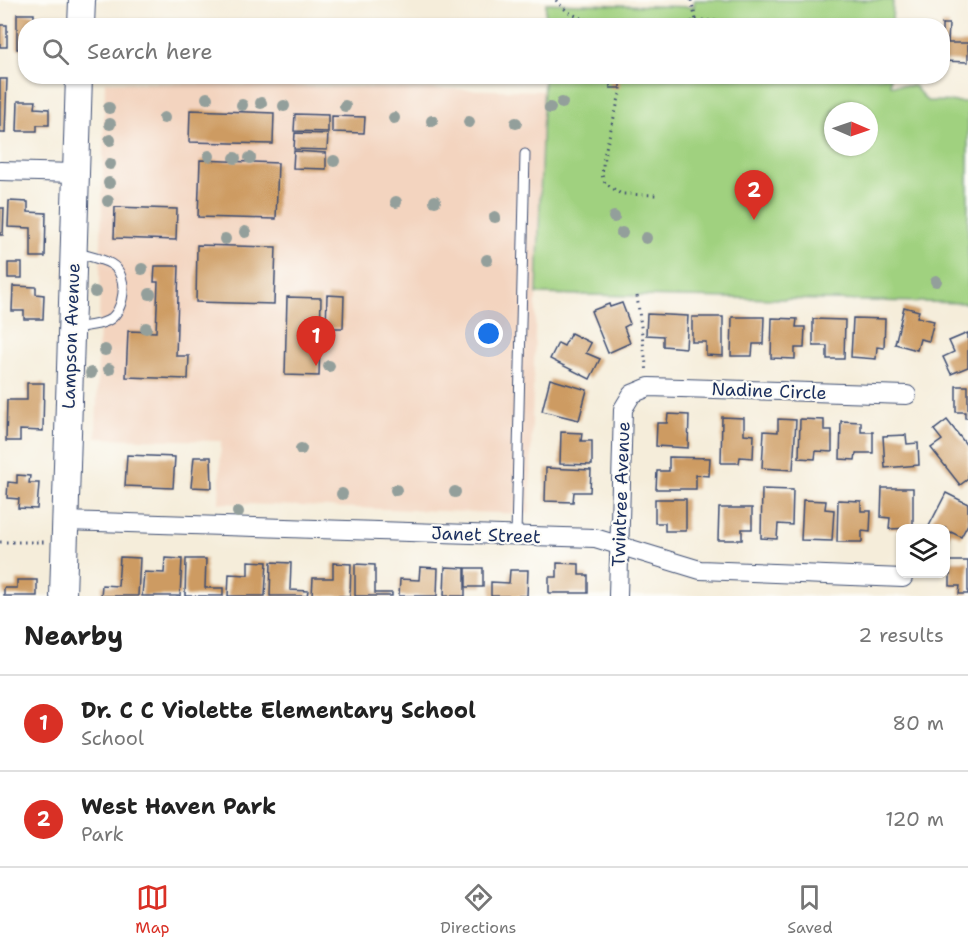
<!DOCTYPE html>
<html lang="en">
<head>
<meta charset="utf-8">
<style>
	:root { --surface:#fff; --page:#f6f6f6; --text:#222; --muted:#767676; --line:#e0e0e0; --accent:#d93025 }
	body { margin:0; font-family:"Shantell Sans",sans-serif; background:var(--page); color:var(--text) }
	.controls { position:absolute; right:18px; bottom:18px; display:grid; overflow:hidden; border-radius:12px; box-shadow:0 2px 4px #0004 }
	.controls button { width:54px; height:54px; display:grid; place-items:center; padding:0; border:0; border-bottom:2px solid var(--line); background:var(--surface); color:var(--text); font:30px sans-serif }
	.compass { position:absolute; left:824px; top:102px; width:54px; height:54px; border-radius:50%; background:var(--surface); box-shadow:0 2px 4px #0004; rotate:92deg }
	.you { position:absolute; left:489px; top:334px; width:21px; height:21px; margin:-15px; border:4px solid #fff; border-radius:50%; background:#1a73e8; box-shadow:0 0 0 9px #1a73e833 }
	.badge { display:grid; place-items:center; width:39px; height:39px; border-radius:50%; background:var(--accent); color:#fff; font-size:20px; font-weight:700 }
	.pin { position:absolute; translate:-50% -50px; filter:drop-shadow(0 2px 3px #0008) }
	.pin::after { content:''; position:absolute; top:32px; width:21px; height:18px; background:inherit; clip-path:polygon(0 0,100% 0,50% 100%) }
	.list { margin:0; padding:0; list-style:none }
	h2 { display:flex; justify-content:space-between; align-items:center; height:78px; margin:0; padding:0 24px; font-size:26px }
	h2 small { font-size:20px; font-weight:400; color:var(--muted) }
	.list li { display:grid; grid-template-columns:39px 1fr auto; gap:18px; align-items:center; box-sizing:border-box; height:96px; padding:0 24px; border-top:2px solid var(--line) }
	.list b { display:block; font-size:22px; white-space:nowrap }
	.list p { margin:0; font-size:20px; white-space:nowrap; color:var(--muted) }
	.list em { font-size:20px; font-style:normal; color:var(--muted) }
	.icon { flex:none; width:33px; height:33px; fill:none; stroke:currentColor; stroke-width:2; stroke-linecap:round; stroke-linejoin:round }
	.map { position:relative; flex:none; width:968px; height:596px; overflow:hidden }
	.search { position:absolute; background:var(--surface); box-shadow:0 2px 4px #0004; left:18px; right:18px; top:18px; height:66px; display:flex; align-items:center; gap:15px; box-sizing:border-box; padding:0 21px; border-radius:24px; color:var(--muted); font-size:22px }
	.sheet { height:270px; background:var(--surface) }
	nav { display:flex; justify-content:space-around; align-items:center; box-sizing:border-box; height:84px; border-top:2px solid var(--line); background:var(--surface); font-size:16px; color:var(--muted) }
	nav a { display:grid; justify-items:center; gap:3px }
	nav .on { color:var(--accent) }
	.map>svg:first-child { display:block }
	.built { fill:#f3d4bf }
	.green { fill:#a0d17f; stroke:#5e806e; stroke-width:1.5; fill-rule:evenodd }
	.building { fill:#cd9b62 }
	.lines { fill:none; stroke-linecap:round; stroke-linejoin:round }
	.lane-casing { stroke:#3c4c71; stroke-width:11 }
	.street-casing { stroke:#3c4c71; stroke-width:20 }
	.secondary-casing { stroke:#3c4c71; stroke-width:28 }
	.path { stroke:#3c4c71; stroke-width:3; stroke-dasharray:1.5 4.5; stroke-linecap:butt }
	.lane { stroke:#fff; stroke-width:9 }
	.street { stroke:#fff; stroke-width:18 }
	.secondary { stroke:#fff; stroke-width:26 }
	.tree { fill:#939f9b }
	.labels { text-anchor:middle; stroke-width:4.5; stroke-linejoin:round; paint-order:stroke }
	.street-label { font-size:18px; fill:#1b2f5e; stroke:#fdfcf7 }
</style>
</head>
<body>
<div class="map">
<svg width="968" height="596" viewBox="0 0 968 596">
	<rect width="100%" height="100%" fill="#fdfcf7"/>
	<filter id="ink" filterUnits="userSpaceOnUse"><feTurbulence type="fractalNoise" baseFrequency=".0167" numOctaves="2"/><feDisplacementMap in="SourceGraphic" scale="12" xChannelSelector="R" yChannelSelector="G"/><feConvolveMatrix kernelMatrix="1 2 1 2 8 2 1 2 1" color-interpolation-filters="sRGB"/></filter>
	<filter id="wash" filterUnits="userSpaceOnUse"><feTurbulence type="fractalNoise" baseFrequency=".008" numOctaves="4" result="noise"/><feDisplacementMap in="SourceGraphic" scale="24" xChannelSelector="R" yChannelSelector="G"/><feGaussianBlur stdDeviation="1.35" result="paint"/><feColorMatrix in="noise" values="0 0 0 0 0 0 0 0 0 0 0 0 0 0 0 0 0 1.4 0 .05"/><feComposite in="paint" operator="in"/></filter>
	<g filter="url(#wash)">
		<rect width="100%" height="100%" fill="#f5edda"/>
		<polygon class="built" points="105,82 543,91 529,514 219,503 221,441 96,438"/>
		<g class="green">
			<polygon points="694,0 893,0 892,25 545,25 546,3 694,7"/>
			<path d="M544 77H890V85L914 86 927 101 968 102V303L537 294ZM833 111H869V147H833Z"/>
		</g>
		<g id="blocks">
			<g class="building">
				<polygon points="17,14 34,14 34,26 26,26 26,49 17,49"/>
				<rect x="139" y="20" width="16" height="6"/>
				<polygon points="942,24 949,24 948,43 968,43 968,62 942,61"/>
				<rect x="0" y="25" width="7" height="22"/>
				<rect x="610" y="76" width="10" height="12"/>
				<polygon points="0,79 7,79 5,133 0,133"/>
				<polygon points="18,101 36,101 35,108 49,109 49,125 37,125 37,131 17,131"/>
				<polygon points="190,110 274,113 273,144 189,142"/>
				<polygon points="295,114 328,115 328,132 294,131"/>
				<polygon points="332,116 365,117 364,133 332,132"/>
				<polygon points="295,133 328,134 327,150 294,149"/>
				<polygon points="294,151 326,153 326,169 293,168"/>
				<polygon points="200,160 278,163 276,219 198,217"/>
				<polygon points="9,201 28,202 28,212 46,213 45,257 31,257 31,228 8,227"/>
				<polygon points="115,207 177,209 176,240 114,238"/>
				<polygon points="0,208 4,208 3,235 0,235"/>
				<polygon points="197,245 276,247 274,304 196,302"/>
				<rect x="8" y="263" width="14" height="15"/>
				<polygon points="155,266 179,266 176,356 189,356 188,379 126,377 128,331 156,332 158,282 154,282"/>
				<polygon points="13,286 36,287 36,294 44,295 43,319 24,319 24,311 12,311"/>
				<polygon points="327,295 344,296 343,328 326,328"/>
				<polygon points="287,297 321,298 319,376 285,375"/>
				<polygon points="622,303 630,324 624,327 630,343 608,353 591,311 609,304 610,307"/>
				<polygon points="904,307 919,311 917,317 934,321 929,341 920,339 917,350 895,344"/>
				<polygon points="647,314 688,316 686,348 663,346 663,336 646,335"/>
				<polygon points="692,317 723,317 723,356 706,355 706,342 692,342"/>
				<polygon points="732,317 764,317 763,344 753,344 752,356 731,356"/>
				<polygon points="772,318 797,319 796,327 805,327 804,348 795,348 795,359 771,358"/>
				<polygon points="853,318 885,319 884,348 877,347 876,359 851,357"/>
				<polygon points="813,319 845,320 844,359 827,359 827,346 813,346"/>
				<polygon points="571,333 591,343 586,353 600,359 590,379 550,359 558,343 564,346"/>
				<polygon points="968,333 968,367 951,374 943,357 954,352 949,341"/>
				<polygon points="550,379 587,390 579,420 542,411"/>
				<polygon points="27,383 44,383 43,431 20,430 20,441 6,441 7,400 27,400"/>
				<polygon points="956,386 968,386 968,418 965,418 965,412 956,412"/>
				<polygon points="668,414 689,415 688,448 656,446 657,423 667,423"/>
				<polygon points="722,417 744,418 744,434 754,435 753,458 740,457 739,463 721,463"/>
				<polygon points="778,419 796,420 793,470 762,468 764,431 778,432"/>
				<polygon points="800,419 824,420 824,430 832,430 832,452 816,451 815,459 799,458"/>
				<polygon points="947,420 968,447 968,479 960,485 931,448 942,440 934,430"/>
				<polygon points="841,421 861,422 861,432 873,432 873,453 856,453 855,460 840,459"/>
				<polygon points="561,432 582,433 581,441 592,441 592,465 560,464"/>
				<polygon points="906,435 907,444 918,443 919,465 885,468 883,436"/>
				<polygon points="127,455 175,457 173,488 125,486"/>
				<polygon points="194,457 211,457 212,488 191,487"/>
				<polygon points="669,457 710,458 709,476 696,475 696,489 656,489 657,471 669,471"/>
				<polygon points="546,468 591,470 590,492 574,492 573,502 545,501"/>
				<polygon points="17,475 30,476 29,483 39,483 37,509 18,508 19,499 7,498 8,482 17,483"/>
				<polygon points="882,488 913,488 913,528 889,529 890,518 881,517"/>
				<polygon points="762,489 793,490 792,525 778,524 777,539 761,538"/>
				<polygon points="946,493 968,504 968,524 961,537 951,532 946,542 946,528 928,528"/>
				<polygon points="655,499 686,499 686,531 665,531 665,523 655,523"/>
				<polygon points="803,500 826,501 825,509 834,510 832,541 801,540"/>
				<polygon points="838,500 861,501 861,511 871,511 870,532 862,531 862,542 837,542"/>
				<polygon points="719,508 752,508 752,529 742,529 742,540 718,540"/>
				<polygon points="120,557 140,558 138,596 101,596 102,585 118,586"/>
				<polygon points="165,558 182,559 180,596 142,596 144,572 164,573"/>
				<polygon points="186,559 206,559 205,588 223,588 223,596 185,596"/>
				<polygon points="248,561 267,562 265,596 228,596 229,574 248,575"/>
				<polygon points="950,561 968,561 968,594 959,594 960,586 950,586"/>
				<polygon points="271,562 291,563 290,590 308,591 307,596 270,596"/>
				<polygon points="333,563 351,564 350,596 312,596 313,578 333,578"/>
				<polygon points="557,563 579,564 579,575 588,575 588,593 549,593 549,577 557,577"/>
				<polygon points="355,564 375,565 375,593 392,593 392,596 355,596"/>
				<polygon points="420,567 438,568 437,596 399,596 400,579 419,580"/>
				<polygon points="445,567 465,568 465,596 444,596"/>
				<rect x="466" y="568" width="17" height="19"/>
				<polygon points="510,570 528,570 527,596 491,596 491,582 509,583"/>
				<polygon points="17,580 37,580 37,596 4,596 4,588 17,588"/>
			</g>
		</g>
	</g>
	<g filter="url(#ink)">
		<use href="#blocks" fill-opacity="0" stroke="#3c4c71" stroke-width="1.5"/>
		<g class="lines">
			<defs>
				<g id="lane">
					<path d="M74 328C84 326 97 326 107 321 125 313 130 275 111 264 101 258 86 256 75 252"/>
					<polyline points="516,536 525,154"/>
				</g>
				<g id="street">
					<polyline points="0,171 76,173"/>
					<polyline points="65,521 595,538 700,570 903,578"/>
					<polyline points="618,596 623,409 632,394 649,387 907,395"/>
				</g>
				<g id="secondary">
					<polyline points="81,26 82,0"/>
					<polyline points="63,596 79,76"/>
				</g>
			</defs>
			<use href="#lane" class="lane-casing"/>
			<use href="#street" class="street-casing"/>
			<use href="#secondary" class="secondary-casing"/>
			<g class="path">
				<path d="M556 0C571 20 594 22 617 23V26"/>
				<polyline points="696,20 718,21 725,26"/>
				<polyline points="617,23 661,26"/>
				<polyline points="680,26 696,20 691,0"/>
				<polyline points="621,76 621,90 604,156 602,175 605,183 621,194 656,195"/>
				<polyline points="637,296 647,372"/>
				<polyline points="0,542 45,542"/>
			</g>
			<use href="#lane" class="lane"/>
			<use href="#street" class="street"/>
			<use href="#secondary" class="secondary"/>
		</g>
		<g class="tree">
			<circle cx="207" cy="98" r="6"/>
			<circle cx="261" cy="103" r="6"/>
			<circle cx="562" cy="103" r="6"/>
			<circle cx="242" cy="105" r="6"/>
			<circle cx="284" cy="106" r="6"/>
			<circle cx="345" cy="106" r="6"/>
			<circle cx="109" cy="108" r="6"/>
			<circle cx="550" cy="108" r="6"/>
			<circle cx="164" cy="118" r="6"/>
			<circle cx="394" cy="118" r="6"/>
			<circle cx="432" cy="121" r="6"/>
			<circle cx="469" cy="122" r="6"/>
			<circle cx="516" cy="123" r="6"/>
			<circle cx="110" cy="124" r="6"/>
			<circle cx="110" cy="140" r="6"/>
			<circle cx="209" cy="156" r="6"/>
			<circle cx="235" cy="158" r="6"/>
			<circle cx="250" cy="158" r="6"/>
			<circle cx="334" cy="161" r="6"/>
			<circle cx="110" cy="164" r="6"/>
			<circle cx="109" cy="183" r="6"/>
			<circle cx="108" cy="201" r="6"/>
			<circle cx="435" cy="201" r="6"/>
			<circle cx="396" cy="202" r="6"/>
			<circle cx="495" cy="217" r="6"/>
			<circle cx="614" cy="217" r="6"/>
			<circle cx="245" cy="232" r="6"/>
			<circle cx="622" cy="233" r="6"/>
			<circle cx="646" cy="238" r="6"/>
			<circle cx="225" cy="239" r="6"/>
			<circle cx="487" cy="260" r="6"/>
			<circle cx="142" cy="269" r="6"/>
			<circle cx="936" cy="281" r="6"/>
			<circle cx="95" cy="292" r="6"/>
			<circle cx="150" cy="294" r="6"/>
			<circle cx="146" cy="328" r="6"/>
			<circle cx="105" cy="350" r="6"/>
			<circle cx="329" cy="366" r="6"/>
			<circle cx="109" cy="369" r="6"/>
			<circle cx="91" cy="373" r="6"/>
			<circle cx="301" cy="449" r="6"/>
			<circle cx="396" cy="490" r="6"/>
			<circle cx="455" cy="492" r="6"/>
			<circle cx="342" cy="494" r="6"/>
			<circle cx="238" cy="512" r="6"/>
		</g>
	</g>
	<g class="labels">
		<g class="street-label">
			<text transform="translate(71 336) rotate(-88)" y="6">Lampson Avenue</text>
			<text transform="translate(769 391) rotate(2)" y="6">Nadine Circle</text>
			<text transform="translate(621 494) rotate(-88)" y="6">Twintree Avenue</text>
			<text transform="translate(486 535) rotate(2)" y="6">Janet Street</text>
		</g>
	</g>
</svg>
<div class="controls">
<button><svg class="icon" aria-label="layers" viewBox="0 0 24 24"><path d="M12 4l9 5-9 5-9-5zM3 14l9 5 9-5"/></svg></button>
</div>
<svg class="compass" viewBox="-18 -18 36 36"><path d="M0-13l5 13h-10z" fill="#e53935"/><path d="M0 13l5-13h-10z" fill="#767676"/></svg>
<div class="you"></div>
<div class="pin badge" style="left:316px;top:366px">1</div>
<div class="pin badge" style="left:754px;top:220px">2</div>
<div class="search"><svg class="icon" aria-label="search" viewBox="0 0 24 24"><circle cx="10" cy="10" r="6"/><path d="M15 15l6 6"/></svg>Search here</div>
</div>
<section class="sheet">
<h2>Nearby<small>2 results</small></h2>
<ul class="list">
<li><span class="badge">1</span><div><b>Dr. C C Violette Elementary School</b><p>School</p></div><em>80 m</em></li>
<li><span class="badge">2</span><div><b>West Haven Park</b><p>Park</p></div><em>120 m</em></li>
</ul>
</section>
<nav>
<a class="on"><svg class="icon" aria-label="map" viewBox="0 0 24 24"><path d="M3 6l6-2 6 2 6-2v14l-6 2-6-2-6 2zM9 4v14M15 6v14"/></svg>Map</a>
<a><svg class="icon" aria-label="directions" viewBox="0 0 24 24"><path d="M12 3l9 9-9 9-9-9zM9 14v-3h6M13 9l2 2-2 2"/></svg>Directions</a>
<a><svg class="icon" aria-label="saved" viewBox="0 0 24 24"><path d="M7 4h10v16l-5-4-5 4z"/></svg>Saved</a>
</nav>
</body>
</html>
